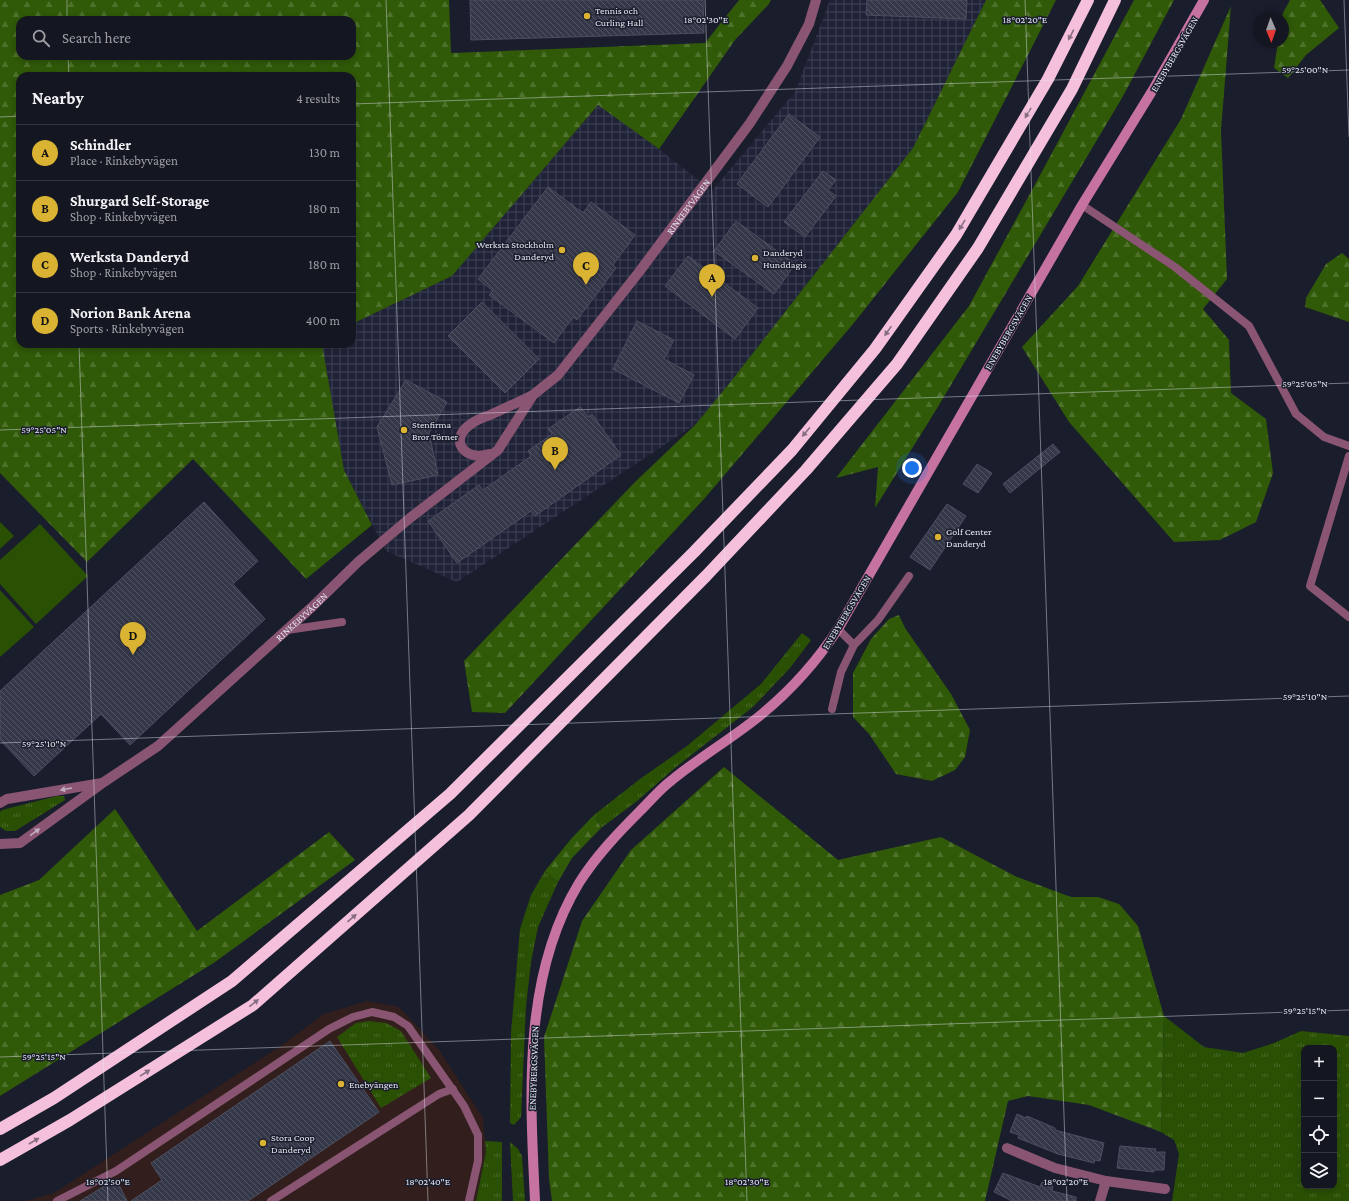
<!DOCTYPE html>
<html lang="en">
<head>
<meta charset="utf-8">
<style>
	:root { --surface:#141621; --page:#1d1f2a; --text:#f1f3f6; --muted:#9d9fa5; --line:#33353f; --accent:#dab333 }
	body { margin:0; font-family:"Crimson Pro",serif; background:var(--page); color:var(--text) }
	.controls { position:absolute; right:12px; bottom:12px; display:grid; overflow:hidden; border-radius:8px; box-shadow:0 2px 6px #0003 }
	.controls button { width:36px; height:36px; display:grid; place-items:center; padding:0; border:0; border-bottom:1px solid var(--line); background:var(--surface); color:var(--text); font:20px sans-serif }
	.compass { position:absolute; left:1253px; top:12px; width:36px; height:36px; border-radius:50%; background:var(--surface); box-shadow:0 2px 6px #0003; rotate:178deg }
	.you { position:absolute; left:912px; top:468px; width:14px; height:14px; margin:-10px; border:3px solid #fff; border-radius:50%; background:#1a73e8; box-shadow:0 0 0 6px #1a73e833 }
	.badge { display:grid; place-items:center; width:26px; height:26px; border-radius:50%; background:var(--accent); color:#111; font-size:13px; font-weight:700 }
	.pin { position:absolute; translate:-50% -33px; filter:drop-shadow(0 1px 2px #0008) }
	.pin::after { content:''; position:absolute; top:21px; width:14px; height:12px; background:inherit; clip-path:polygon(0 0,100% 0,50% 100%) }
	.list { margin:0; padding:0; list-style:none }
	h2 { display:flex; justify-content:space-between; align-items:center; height:52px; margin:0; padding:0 16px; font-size:17px }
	h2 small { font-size:13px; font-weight:400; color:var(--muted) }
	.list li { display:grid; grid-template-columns:26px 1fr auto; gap:12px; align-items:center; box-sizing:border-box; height:56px; padding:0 16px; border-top:1px solid var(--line) }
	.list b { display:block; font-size:15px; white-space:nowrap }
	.list p { margin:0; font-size:13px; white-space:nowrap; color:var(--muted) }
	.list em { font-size:13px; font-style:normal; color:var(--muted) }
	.icon { flex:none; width:22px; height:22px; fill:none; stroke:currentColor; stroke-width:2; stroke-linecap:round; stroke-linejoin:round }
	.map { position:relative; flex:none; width:1349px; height:1201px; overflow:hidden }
	.search { position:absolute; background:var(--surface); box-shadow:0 2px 6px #0003; left:16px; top:16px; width:340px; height:44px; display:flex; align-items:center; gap:10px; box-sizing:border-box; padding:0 14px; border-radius:12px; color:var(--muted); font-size:15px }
	.panel { position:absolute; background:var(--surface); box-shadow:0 2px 6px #0003; left:16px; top:72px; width:340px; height:276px; border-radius:12px }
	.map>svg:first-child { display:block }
	.commercial { fill:#321f1d }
	.industrial { fill:url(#industrial-grid) }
	.grass { fill:url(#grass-tufts); fill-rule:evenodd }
	.forest { fill:url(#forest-firs); fill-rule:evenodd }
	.pitch { fill:#2a5004 }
	.building { fill:url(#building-back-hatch); stroke:#4c4f61 }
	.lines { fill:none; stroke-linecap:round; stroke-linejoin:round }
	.service { stroke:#895572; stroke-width:8 }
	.minor { stroke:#895572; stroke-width:10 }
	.secondary { stroke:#c773a2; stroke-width:10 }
	.motorway { stroke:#f5c0db; stroke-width:12 }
	.oneway { fill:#886e84 }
	.oneway2 { fill:#c0acbe }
	.ticks { fill:none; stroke:#e4e6f1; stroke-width:1; stroke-opacity:0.45 }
	.poi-dot { fill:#dab333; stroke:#1a1d2c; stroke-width:1.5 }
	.labels { text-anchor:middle; stroke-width:3; stroke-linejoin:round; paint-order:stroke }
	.poi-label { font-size:10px; fill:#e4e6f1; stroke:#1a1d2c; text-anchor:start }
	.street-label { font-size:10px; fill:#e4e6f1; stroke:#1a1d2c }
	.ticks-label { font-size:10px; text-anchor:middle; fill:#e4e6f1; stroke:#1a1d2c; stroke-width:3; stroke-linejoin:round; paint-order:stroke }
</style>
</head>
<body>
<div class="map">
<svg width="1349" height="1201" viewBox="0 0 1349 1201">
	<defs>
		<pattern id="industrial-grid" width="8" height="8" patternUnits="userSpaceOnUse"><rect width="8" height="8" fill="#202338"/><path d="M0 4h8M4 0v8" fill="none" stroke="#404355"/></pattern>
		<pattern id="grass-tufts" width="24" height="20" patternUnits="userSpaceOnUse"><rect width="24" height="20" fill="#2a5004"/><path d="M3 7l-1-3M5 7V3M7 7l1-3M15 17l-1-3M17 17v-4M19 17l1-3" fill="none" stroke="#496929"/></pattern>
		<pattern id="forest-firs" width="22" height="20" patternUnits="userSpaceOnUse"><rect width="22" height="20" fill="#305908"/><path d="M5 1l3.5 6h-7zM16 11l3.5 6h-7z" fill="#4e712c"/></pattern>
		<pattern id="building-back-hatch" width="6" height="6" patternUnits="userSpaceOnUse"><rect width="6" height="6" fill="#353848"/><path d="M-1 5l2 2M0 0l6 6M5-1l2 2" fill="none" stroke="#525563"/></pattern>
	</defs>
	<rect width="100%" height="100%" fill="#1a1d2c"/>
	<polygon class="commercial" points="367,1001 399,1007 439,1050 483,1118 486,1152 476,1201 25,1201 54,1193 282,1045 324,1014"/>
	<polygon class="industrial" points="830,0 986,0 913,148 732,380 696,424 457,582 386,551 344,470 322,344 352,344 352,324 452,276 598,105 659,149 712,191 795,92"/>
	<g class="grass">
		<polygon points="802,633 811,640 790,668 753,707 676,767 637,801 601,828 594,815 640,779 687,746 761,684"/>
		<polygon points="57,796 64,796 65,800 15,831 6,831 0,827 0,812 2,810"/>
		<polygon points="545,871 558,882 538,927 531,962 526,1006 521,1117 514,1125 510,1123 511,1033 520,929 531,895"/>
		<path d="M1164 1016 1204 1047 1243 1053 1274 1043 1301 1031 1349 1036V1201H1172L1179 1154 1174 1140 1161 1132ZM1304 1048H1334V1186H1304Z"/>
		<polygon points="368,1021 386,1023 401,1031 431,1078 381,1108 337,1037 356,1023"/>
		<polygon points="485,1141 502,1142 502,1201 476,1201 486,1152"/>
		<polygon points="510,1142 518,1149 522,1156 525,1201 513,1201"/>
	</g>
	<g class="forest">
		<path d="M0 0H449L451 53 705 43 739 0H771L769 4 735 40 659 149 598 105 452 276 352 324V76H20V344H322L344 470 372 525 306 579 193 459 87 562 0 473ZM20 20H352V56H20Z"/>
		<polygon points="986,0 1056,0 958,192 853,324 704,499 505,713 472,712 464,661 635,482 696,424 732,380 913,148"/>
		<polygon points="1134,0 1174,0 1122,98 936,410 875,508 878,467 836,478 969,306 1045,166"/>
		<polygon points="1290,0 1320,0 1339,28 1306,55 1288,78 1274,68 1278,42 1283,42 1283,18 1282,18 1283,13"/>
		<polygon points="1231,6 1221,130 1227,279 1203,309 1229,340 1231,393 1266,419 1273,473 1256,522 1220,540 1174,542 1069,422 1022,347 1078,286 1181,119"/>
		<polygon points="1342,253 1349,259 1349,322 1305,307 1306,298 1326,264"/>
		<polygon points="899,615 905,628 951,694 970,730 965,757 955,770 932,781 896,774 869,734 853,717 853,673 871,639 889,619"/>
		<polygon points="724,767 838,860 941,837 1015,876 1071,897 1098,897 1119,904 1138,926 1164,1016 1161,1132 1089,1105 1028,1096 1008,1101 985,1201 552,1201 549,1179 544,1037 582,921 631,850"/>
		<polygon points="115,809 197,931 329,832 355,860 215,962 0,1096 0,895 39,880"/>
		<polygon points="594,815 601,828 572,858 558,882 545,871 571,839"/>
	</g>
	<g class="pitch">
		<polygon points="0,522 14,536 0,549"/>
		<polygon points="40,524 88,576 36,624 0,584 0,560"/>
		<polygon points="0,590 34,627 0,657"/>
	</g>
	<g class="building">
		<polygon points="470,0 703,0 704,33 471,40"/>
		<polygon points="867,0 967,0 966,19 866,15"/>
		<polygon points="789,114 820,137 768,207 737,184"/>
		<polygon points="823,171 836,180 828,190 836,196 805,237 784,222"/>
		<polygon points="548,187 583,213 591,202 635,235 613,265 616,268 577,320 573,317 554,343 489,295 493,291 478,279"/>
		<polygon points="736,221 795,264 774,294 714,251"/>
		<polygon points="688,256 758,308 735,339 665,286"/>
		<polygon points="482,302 539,359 505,393 448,336"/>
		<polygon points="637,321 674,340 664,359 694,375 679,403 613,369"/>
		<polygon points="406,380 447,402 429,433 438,475 392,485 377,427"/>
		<polygon points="580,407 588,417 592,414 621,455 535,516 531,511 457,563 428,521 479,485 483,490 531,456 528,451 552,434 548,429"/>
		<polygon points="1053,444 1060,452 1010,493 1003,484"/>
		<polygon points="977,464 992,473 978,493 963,484"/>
		<polygon points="204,502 258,561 233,584 265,619 130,745 101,714 34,776 0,740 0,691"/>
		<polygon points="947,504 966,516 930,570 910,557"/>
		<polygon points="330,1041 379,1112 248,1201 131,1201 162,1180 151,1163"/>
		<polygon points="1017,1114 1026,1118 1027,1116 1055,1128 1055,1130 1104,1143 1100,1161 1095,1160 1094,1163 1058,1154 1018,1138 1019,1135 1010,1132"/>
		<polygon points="1120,1146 1156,1149 1155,1152 1165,1152 1164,1170 1154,1170 1154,1172 1117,1168"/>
		<polygon points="1003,1173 1040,1187 1042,1182 1053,1186 1052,1191 1076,1197 1076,1201 1012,1201 994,1192"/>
		<polygon points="116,1179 127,1201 80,1201"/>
	</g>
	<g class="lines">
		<g class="service">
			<polyline points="1082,205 1175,267 1249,326 1296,414 1324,437 1349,446"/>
			<polyline points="1349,456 1310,586 1349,617"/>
			<polyline points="287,630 342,622"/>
			<polyline points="854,645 878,620 909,576"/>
			<polyline points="832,709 841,672 854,645 838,629"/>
			<polyline points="57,1201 116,1171 329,1029 353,1017 372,1012 394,1017 408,1026 464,1106 478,1135 478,1161 469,1201"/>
			<polyline points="271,1201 439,1094 453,1089"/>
		</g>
		<g class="minor">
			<path d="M489 454C464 462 448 439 471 424 476 420 484 417 490 415 505 408 519 402 533 395"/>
			<polyline points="0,803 7,799 102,783"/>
			<path id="s1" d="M0 844 20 843 104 782 158 746 312 607 358 562 410 518 498 450 533 395 558 375 639 272 750 123 787 66 809 24 816 0"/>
			<polyline points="1007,1148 1055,1168 1106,1181 1165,1189"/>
			<polyline points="1100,1201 1106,1181"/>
		</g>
		<path class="secondary" d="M535 1201C530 1095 522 977 579 883 596 856 618 833 640 811 650 801 660 789 672 780 701 756 733 738 762 714 791 690 817 661 838 629L1082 205 1154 88 1204 0"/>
		<g class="motorway">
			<polyline points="0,1129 54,1098 232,981 450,794 694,552 792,450 875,349 956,235 1048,79 1088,0"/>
			<polyline points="0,1160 70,1120 253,1005 469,815 706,576 806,470 897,364 978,248 1072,89 1115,0"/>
		</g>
	</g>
	<defs><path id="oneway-solid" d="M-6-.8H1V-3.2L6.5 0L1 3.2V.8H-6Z"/></defs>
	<g class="oneway">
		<use href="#oneway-solid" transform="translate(1071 35) rotate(117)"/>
		<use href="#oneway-solid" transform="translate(1028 113) rotate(121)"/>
		<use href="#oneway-solid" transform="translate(962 225) rotate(121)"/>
		<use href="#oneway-solid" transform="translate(888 331) rotate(125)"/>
		<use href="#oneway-solid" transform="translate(806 432) rotate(130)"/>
		<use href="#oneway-solid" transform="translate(352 918) rotate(-41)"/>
		<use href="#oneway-solid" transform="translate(254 1003) rotate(-38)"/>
		<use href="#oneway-solid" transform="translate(145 1073) rotate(-32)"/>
		<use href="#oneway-solid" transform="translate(34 1141) rotate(-30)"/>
	</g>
	<g class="oneway2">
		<use href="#oneway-solid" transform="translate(66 789) rotate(170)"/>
		<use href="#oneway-solid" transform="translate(35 832) rotate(-36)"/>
	</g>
	<path class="ticks" d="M67 0V20M386 0 428 1201M705 0 747 1201M1025 0 1067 1201M1344 0 1349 137M68 56 69 76M352 104 1349 70M0 117 20 116M79 344 108 1201M0 430 1349 383M0 743 1349 696M0 1057 1349 1010"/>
	<g class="poi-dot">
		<circle cx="587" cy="16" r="4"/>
		<circle cx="562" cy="250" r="4"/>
		<circle cx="755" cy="258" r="4"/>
		<circle cx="404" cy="430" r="4"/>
		<circle cx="938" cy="537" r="4"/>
		<circle cx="341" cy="1084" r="4"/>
		<circle cx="263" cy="1143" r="4"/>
	</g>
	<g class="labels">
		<g class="poi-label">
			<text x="595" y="14">Tennis och<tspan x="595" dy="12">Curling Hall</tspan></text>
			<text x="554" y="248" text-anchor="end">Werksta Stockholm<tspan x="554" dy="12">Danderyd</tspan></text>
			<text x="763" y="256">Danderyd<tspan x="763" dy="12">Hunddagis</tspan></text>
			<text x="412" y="428">Stenfirma<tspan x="412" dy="12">Bror Törner</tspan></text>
			<text x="946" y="535">Golf Center<tspan x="946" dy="12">Danderyd</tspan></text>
			<text x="349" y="1088">Enebyängen</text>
			<text x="271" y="1141">Stora Coop<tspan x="271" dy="12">Danderyd</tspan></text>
		</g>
		<g class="street-label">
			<text transform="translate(1174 54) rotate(-60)" y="4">ENEBYBERGSVÄGEN</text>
			<text dy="4" stroke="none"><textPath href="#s1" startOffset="950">RINKEBYVÄGEN</textPath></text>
			<text transform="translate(1008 332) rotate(-60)" y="4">ENEBYBERGSVÄGEN</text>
			<text transform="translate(846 612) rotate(-59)" y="4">ENEBYBERGSVÄGEN</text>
			<text dy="4" stroke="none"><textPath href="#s1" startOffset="382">RINKEBYVÄGEN</textPath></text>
			<text transform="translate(533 1068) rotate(-88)" y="4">ENEBYBERGSVÄGEN</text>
		</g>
	</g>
	<g class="ticks-label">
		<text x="706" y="23">18°02'30"E</text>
		<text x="1025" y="23">18°02'20"E</text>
		<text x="1305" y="73">59°25'00"N</text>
		<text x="1305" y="387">59°25'05"N</text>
		<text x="44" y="433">59°25'05"N</text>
		<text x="1305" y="700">59°25'10"N</text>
		<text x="44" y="747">59°25'10"N</text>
		<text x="1305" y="1014">59°25'15"N</text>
		<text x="44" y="1060">59°25'15"N</text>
		<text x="108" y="1185">18°02'50"E</text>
		<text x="428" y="1185">18°02'40"E</text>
		<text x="747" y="1185">18°02'30"E</text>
		<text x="1066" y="1185">18°02'20"E</text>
	</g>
</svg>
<div class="controls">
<button>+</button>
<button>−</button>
<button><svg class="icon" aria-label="locate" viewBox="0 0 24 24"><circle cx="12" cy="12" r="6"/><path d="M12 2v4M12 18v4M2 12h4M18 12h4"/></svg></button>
<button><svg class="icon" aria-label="layers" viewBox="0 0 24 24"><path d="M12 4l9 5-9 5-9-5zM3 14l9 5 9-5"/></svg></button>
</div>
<svg class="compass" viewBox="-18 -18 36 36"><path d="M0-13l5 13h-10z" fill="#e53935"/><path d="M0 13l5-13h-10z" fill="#9d9fa5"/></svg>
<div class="you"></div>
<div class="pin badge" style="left:712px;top:297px">A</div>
<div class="pin badge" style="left:555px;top:470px">B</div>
<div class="pin badge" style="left:586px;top:285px">C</div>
<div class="pin badge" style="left:133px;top:655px">D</div>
<div class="search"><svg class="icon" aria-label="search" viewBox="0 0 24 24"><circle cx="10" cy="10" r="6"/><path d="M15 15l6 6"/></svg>Search here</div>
<section class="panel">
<h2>Nearby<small>4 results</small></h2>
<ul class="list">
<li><span class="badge">A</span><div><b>Schindler</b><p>Place · Rinkebyvägen</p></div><em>130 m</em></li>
<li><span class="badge">B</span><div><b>Shurgard Self-Storage</b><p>Shop · Rinkebyvägen</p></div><em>180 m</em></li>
<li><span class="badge">C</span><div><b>Werksta Danderyd</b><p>Shop · Rinkebyvägen</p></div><em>180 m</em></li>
<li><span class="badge">D</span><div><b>Norion Bank Arena</b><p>Sports · Rinkebyvägen</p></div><em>400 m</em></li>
</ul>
</section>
</div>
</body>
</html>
